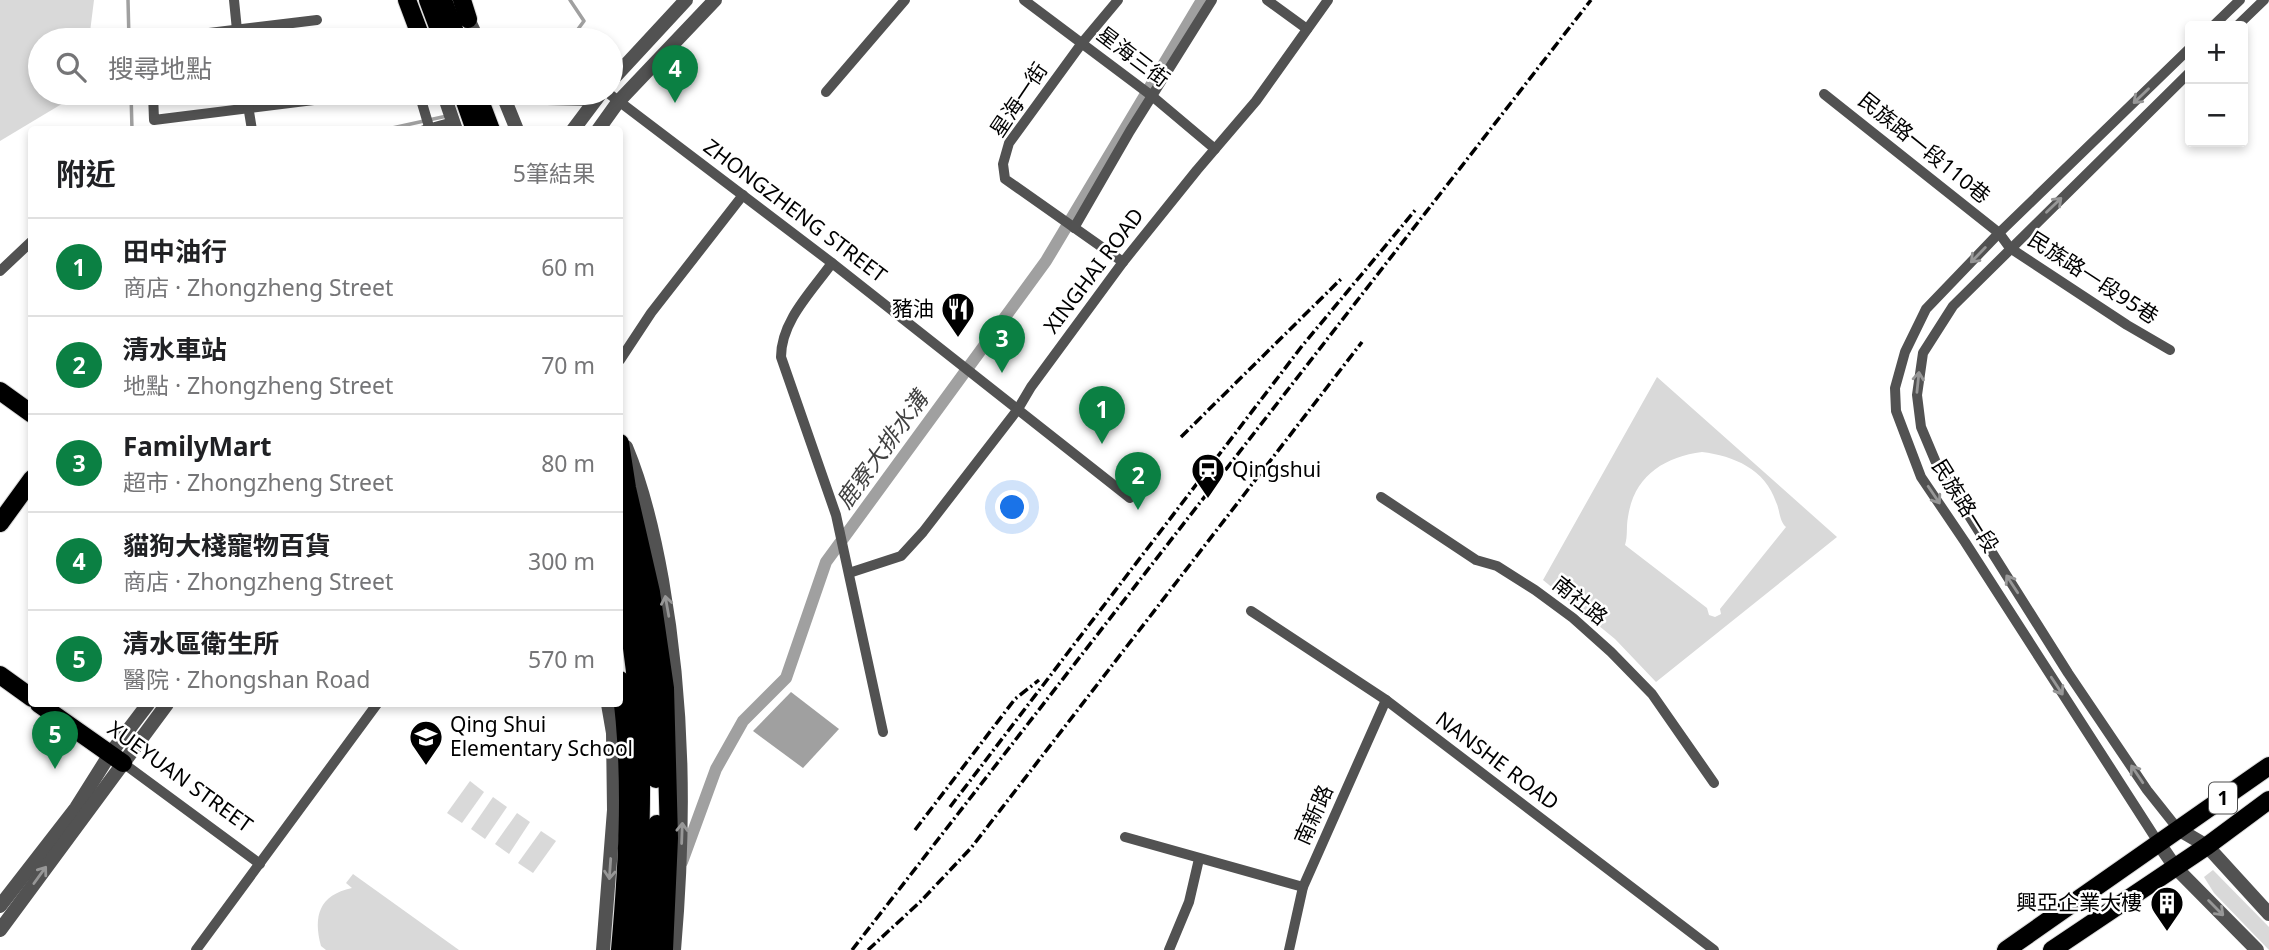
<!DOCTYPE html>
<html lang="zh-TW">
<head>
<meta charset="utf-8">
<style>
	:root { --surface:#fff; --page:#f6f6f6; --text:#202124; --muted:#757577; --line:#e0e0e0; --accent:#0b8043 }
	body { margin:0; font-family:"Noto Sans","Noto Sans TC",sans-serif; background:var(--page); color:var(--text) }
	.controls { position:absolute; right:21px; top:21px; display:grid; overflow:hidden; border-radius:7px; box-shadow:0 4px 10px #0003 }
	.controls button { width:63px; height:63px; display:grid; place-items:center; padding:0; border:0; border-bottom:2px solid var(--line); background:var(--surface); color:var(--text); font:35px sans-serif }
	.you { position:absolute; left:1013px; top:508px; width:24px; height:24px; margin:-18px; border:5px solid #fff; border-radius:50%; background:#1a73e8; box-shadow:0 0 0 10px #1a73e833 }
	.badge { display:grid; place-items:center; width:46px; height:46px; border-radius:50%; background:var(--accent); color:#fff; font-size:23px; font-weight:700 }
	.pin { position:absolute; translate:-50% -58px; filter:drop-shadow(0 2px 4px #0008) }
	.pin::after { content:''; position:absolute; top:37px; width:24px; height:21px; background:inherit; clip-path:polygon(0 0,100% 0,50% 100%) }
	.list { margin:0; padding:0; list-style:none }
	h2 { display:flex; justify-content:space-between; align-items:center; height:91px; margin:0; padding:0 28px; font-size:30px }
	h2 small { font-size:23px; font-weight:400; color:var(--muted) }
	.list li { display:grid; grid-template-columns:46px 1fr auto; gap:21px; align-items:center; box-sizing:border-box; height:98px; padding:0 28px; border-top:2px solid var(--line) }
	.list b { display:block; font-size:26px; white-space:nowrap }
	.list p { margin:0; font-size:23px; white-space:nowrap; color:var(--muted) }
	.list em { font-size:23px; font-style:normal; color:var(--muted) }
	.icon { flex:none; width:38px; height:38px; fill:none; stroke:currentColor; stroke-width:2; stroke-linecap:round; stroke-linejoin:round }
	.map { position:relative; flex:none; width:2269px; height:950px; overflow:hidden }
	.search { position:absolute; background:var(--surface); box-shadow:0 4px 10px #0003; left:28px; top:28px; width:595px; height:77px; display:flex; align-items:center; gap:18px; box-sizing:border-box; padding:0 24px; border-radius:38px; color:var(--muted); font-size:26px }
	.panel { position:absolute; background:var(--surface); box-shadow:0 4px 10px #0003; left:28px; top:126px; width:595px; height:581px; border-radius:7px }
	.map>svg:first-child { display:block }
	.green { fill:#d9d9d9; fill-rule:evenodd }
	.water { fill:#a0a0a0 }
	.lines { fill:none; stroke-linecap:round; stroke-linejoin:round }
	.stream { stroke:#a0a0a0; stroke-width:3.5 }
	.canal { stroke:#a0a0a0; stroke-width:12 }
	.primary-casing { stroke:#dbdbdb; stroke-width:20 }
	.minor { stroke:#525252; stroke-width:10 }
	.tertiary { stroke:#525252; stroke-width:14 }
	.primary { stroke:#000; stroke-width:18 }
	.rail { stroke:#000; stroke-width:3.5; stroke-dasharray:10 3.5 2 3.5; stroke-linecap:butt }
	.oneway { stroke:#979797 }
	.labels { text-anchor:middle; stroke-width:5; stroke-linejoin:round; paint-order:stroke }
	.shield { fill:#fff; stroke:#4c4c4c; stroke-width:2 }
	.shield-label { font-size:19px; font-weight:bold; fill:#000 }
	.street-label { font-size:21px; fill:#000; stroke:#fff }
	.poi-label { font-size:21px; fill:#000; stroke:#fff; text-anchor:end }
	.water-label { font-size:23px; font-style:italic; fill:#414141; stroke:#fff }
</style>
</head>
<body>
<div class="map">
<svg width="2269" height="950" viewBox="0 0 2269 950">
	<rect width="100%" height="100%" fill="#fff"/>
	<g class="green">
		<polygon points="0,0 94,0 89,40 40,40 40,93 80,93 0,141"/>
		<path d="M1657 377 1837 537 1656 682 1615 639 1543 580ZM1702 452C1734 456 1765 469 1776 502 1780 510 1779 521 1786 527L1720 609 1721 614 1715 617 1709 615 1707 608 1625 545C1628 536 1626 527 1628 517 1634 476 1664 457 1702 452Z"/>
		<polygon points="470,781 484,792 462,823 447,813"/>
		<polygon points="493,797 507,807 485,839 471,829"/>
		<polygon points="517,813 530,822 509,854 495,844"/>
		<polygon points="541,831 556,841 533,873 518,863"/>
		<polygon points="2213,870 2269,927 2269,950 2214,893 2204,877"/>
		<path d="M353 874 459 950H326L321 946C313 916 319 895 352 888L346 883Z"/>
	</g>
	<polygon class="water" points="791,692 839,729 803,768 753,731"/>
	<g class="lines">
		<g class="stream">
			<polyline points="128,0 129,40"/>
			<polyline points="570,40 584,21 570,0"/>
			<polyline points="131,93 132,130"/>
			<polyline points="509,102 525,97"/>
			<polyline points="383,130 447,116"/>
		</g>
		<polyline class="canal" points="682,862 716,769 743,721 786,678 826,562 1046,261 1202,0"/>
		<defs>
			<g id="primary">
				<polyline points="407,0 422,40"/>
				<polyline points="428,0 443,40"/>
				<polyline points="443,0 458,40"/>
				<polyline points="462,0 468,19"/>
				<polyline points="443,93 444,95"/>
				<polyline points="462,93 475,130"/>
				<polyline points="477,93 491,130"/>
				<polyline points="0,391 32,414"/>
				<polyline points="620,443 627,488 651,592 665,688 669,838 664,950"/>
				<path d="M620 519C640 604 654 691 656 779"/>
				<polyline points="0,523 32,479"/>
				<path d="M620 583C648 703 643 828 634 950"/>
				<polyline points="0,675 32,698"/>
				<path d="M620 680C633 770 628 860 620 950"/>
				<polyline points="39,704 123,763"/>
				<polyline points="649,950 657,824"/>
				<polyline points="2006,950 2269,766"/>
				<polyline points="2052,950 2207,846 2269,800"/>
			</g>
		</defs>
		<use href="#primary" class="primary-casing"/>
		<g class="minor">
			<polyline points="234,0 238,40"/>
			<polyline points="1024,0 1152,96 1215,149"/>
			<polyline points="1118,0 1082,43 1009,143 1003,164 1005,179 1123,262"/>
			<polyline points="1267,0 1307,29"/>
			<polyline points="2213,26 2240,0"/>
			<polyline points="2237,26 2264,0"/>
			<polyline points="151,40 317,20"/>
			<polyline points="826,92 905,0"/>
			<polyline points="153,93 154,120 370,93"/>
			<polyline points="246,93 252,130"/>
			<polyline points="419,93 430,130"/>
			<polyline points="608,93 832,263 1130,498"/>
			<polyline points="1824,94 1999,233 2010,248 2127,325 2170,350"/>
			<polyline points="424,130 453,122"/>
			<polyline points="1074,228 1130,131 1212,0"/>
			<path d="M832 263C812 291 781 321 781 357L836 515 883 732"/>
			<polyline points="0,271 32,241"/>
			<polyline points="620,360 651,313 743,195"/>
			<polyline points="1381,497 1476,560 1497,566 1535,590 1573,618 1611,652 1652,694 1714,783"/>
			<polyline points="849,573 901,556 923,532 1018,409 1031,387 1123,262 1197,170 1256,101 1328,0"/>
			<polyline points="1251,611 1386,700 1714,950"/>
			<polyline points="123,763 260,864"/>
			<polyline points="2178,829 2147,790 2068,673 1937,465 1921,427 1917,395 1923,353 1953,306 2190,72"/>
			<polyline points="1125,837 1303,887"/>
			<polyline points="2158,842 1965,542 1921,477 1896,411 1895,388 1905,352 1926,309 1999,233 2190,48"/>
			<polyline points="196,950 377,704"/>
			<polyline points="1169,950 1189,902 1199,859"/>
			<polyline points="1289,950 1303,887 1386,700"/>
		</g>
		<g class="tertiary">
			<polyline points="468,19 478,40"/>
			<polyline points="611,81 686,0"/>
			<polyline points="502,93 517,130"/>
			<polyline points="526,93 547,98 596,99"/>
			<polyline points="444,95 456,130"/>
			<polyline points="573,130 600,94"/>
			<polyline points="598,130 618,102 715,0"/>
			<path d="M626 447C644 490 654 535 662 580 684 706 685 823 674 950"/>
			<polyline points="2178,829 2207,846 2269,914"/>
			<polyline points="2158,842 2175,867 2257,950"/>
			<polyline points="0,906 76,808 110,754 148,704"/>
			<polyline points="0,930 167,704"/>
			<polyline points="603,950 614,810 613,733 608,704"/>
		</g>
		<use href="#primary" class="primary"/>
		<g class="rail">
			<polyline points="1181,437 1343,277"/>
			<polyline points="950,807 1302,346 1417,208"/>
			<polyline points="915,830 1015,699 1039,680"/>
			<polyline points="852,950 1591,0"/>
			<polyline points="868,950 920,902 971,848 1362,342"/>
		</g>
	</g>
	<defs><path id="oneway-shaft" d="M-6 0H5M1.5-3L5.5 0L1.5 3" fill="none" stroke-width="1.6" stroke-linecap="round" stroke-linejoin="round" transform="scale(1.75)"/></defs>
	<g class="oneway">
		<use href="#oneway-shaft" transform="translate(2141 96) rotate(136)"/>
		<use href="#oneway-shaft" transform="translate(2054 205) rotate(-44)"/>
		<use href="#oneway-shaft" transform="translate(1978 255) rotate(134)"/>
		<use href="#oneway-shaft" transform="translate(1918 382) rotate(-84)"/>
		<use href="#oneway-shaft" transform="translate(1934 495) rotate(56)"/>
		<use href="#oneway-shaft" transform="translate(2012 584) rotate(-123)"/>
		<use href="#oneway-shaft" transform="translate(667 606) rotate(-100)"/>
		<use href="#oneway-shaft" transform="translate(2057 686) rotate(57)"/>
		<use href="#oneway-shaft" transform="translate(2137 774) rotate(-124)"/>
		<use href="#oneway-shaft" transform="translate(682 833) rotate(-88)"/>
		<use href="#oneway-shaft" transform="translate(610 869) rotate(94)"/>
		<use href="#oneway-shaft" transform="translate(40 875) rotate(-54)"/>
		<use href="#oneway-shaft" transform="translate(2216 908) rotate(45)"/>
	</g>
	<defs>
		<symbol id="restaurant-pin" viewBox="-11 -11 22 30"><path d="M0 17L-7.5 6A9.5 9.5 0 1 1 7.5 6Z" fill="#000" stroke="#fff"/><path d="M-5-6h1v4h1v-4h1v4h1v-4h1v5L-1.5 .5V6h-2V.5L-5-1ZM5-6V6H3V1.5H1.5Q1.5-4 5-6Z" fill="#fff"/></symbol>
		<symbol id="station-pin" viewBox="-11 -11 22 30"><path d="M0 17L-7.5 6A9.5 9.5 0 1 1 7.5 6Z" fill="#000" stroke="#fff"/><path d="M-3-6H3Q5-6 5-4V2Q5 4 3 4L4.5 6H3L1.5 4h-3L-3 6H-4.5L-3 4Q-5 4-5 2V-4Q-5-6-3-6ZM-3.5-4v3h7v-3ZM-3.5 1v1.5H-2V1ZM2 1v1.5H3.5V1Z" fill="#fff"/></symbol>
		<symbol id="school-pin" viewBox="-11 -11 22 30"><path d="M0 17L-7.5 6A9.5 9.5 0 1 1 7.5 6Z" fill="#000" stroke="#fff"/><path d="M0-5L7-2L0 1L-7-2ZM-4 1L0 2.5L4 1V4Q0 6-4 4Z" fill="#fff"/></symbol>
		<symbol id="building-pin" viewBox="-11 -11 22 30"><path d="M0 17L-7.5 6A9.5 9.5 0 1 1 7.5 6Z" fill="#000" stroke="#fff"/><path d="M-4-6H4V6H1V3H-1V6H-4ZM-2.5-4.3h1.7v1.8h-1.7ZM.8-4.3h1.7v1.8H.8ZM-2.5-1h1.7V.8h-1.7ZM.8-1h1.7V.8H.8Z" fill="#fff"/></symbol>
	</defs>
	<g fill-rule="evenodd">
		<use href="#restaurant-pin" x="939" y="290" width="38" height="52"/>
		<use href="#station-pin" x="1189" y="451" width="38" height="52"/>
		<use href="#school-pin" x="407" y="718" width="38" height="52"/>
		<use href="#building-pin" x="2148" y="884" width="38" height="52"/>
	</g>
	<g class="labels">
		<rect class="shield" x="2209" y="782.5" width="28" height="31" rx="5"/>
		<g class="shield-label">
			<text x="2223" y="805">1</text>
		</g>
		<g class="street-label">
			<text transform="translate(1133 57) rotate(37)" y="7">星海三街</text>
			<text transform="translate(1019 100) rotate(-56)" y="7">星海一街</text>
			<text transform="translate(1924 148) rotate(39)" y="7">民族路一段110巷</text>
			<text transform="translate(795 211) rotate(37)" y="7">ZHONGZHENG STREET</text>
			<text transform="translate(1094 271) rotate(-53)" y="7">XINGHAI ROAD</text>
			<text transform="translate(2093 278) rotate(33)" y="7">民族路一段95巷</text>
			<text transform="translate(1965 506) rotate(58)" y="7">民族路一段</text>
			<text transform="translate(1580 601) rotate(39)" y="7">南社路</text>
			<text transform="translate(1497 761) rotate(37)" y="7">NANSHE ROAD</text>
			<text transform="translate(180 777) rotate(36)" y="7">XUEYUAN STREET</text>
			<text transform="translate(1314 815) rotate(-66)" y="7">南新路</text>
		</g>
		<g class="poi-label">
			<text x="934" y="316">豬油</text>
			<text x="1232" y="477" text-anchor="start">Qingshui</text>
			<text x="450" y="732" text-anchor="start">Qing Shui<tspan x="450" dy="24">Elementary School</tspan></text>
			<text x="2142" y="910">興亞企業大樓</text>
		</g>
		<g class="water-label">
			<text transform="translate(882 450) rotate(-54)" y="8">鹿寮大排水溝</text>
		</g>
	</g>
</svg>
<div class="controls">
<button>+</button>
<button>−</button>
</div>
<div class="you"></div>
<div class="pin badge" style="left:1102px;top:444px">1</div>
<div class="pin badge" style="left:1138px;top:510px">2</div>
<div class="pin badge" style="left:1002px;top:373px">3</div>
<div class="pin badge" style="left:675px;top:103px">4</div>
<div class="pin badge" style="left:55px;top:769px">5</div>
<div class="search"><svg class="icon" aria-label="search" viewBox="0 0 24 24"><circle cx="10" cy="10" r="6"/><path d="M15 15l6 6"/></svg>搜尋地點</div>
<section class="panel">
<h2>附近<small>5筆結果</small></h2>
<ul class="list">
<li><span class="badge">1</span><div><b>田中油行</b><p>商店 · Zhongzheng Street</p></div><em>60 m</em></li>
<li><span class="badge">2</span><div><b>清水車站</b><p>地點 · Zhongzheng Street</p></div><em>70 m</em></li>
<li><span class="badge">3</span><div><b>FamilyMart</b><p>超市 · Zhongzheng Street</p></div><em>80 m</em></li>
<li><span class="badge">4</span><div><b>貓狗大棧寵物百貨</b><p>商店 · Zhongzheng Street</p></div><em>300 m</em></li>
<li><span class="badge">5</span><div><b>清水區衛生所</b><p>醫院 · Zhongshan Road</p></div><em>570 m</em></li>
</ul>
</section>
</div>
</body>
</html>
